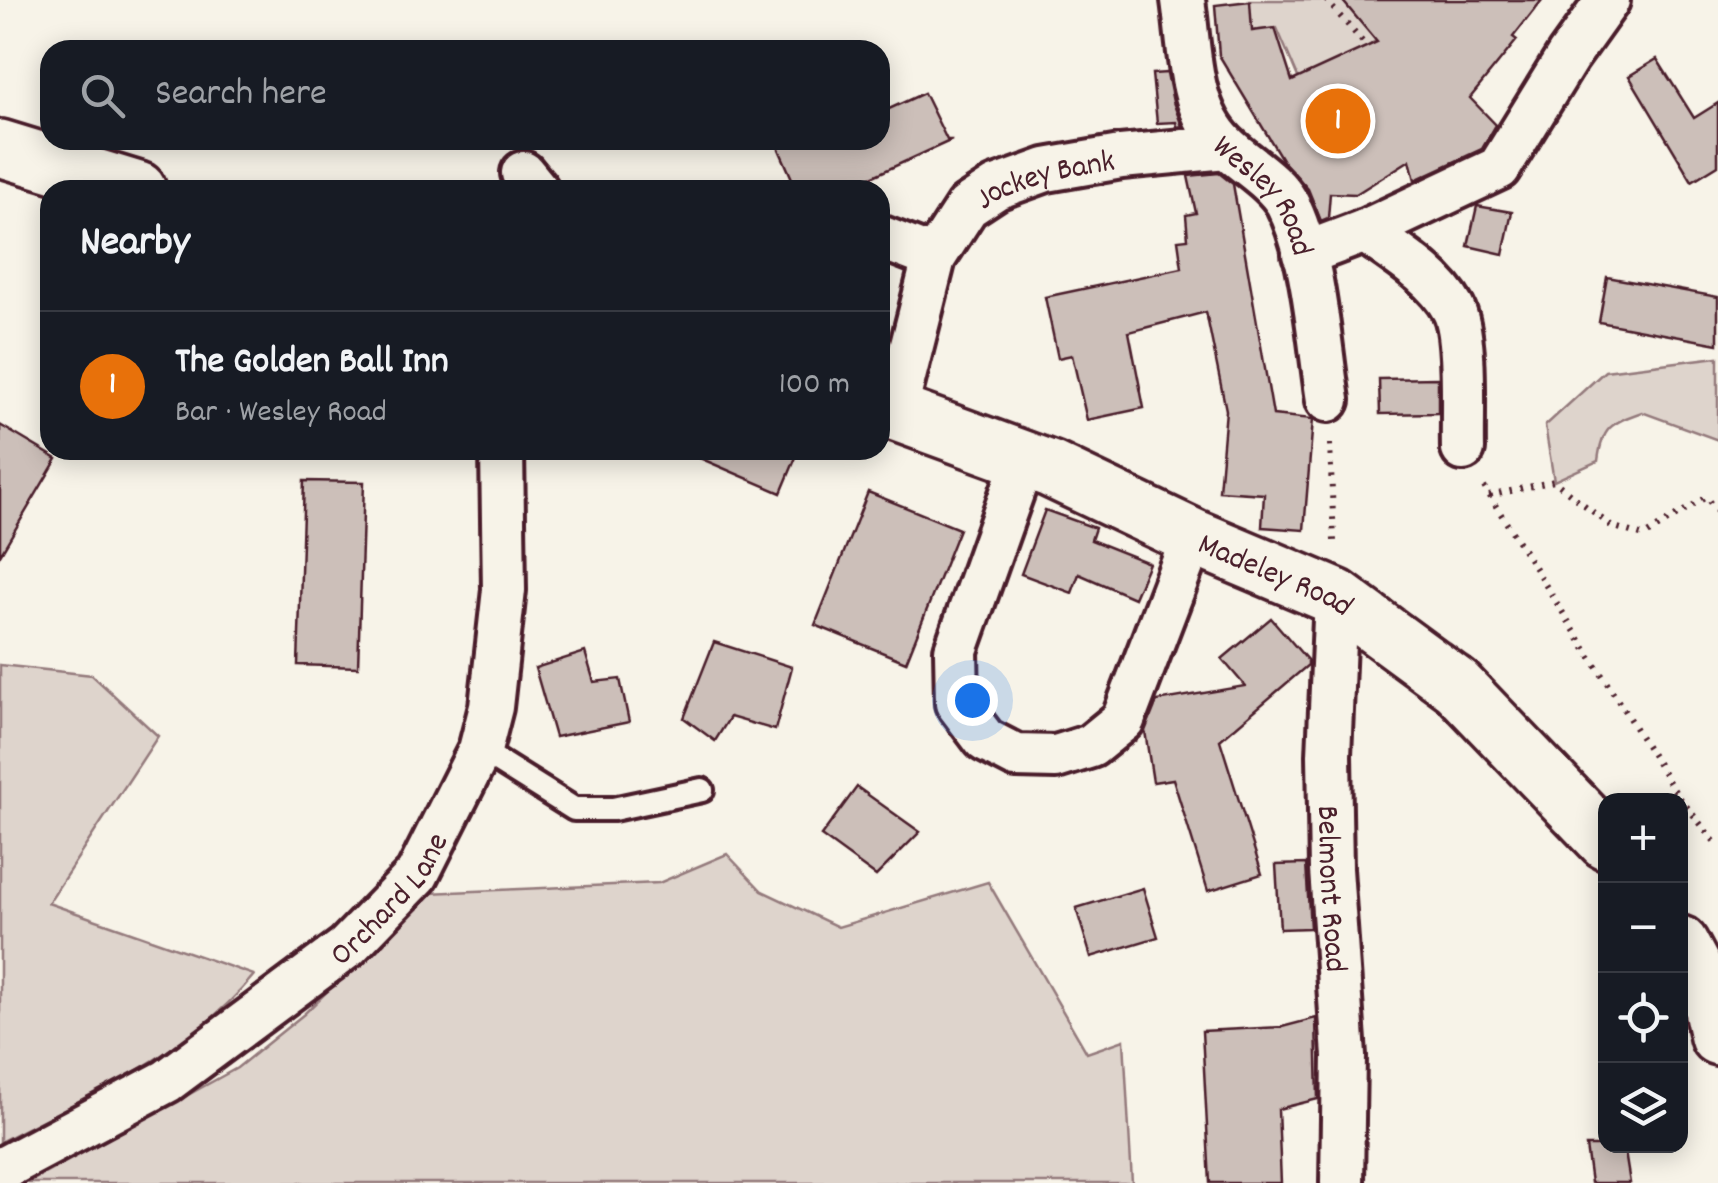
<!DOCTYPE html>
<html lang="en">
<head>
<meta charset="utf-8">
<style>
	:root { --surface:#171b24; --page:#242831; --text:#f1f3f6; --muted:#9ea1a6; --line:#363941; --accent:#1a73e8 }
	body { margin:0; font-family:Dekko,sans-serif; background:var(--page); color:var(--text) }
	.controls { position:absolute; right:30px; bottom:30px; display:grid; overflow:hidden; border-radius:20px; box-shadow:0 5px 25px #0003 }
	.controls button { width:90px; height:90px; display:grid; place-items:center; padding:0; border:0; border-bottom:2px solid var(--line); background:var(--surface); color:var(--text); font:50px sans-serif }
	.you { position:absolute; left:972px; top:700px; width:35px; height:35px; margin:-25px; border:8px solid #fff; border-radius:50%; background:#1a73e8; box-shadow:0 0 0 15px #1a73e833 }
	.badge { display:grid; place-items:center; width:65px; height:65px; border-radius:50%; background:var(--accent); color:#fff; font-size:32px; font-weight:700 }
	.pin { position:absolute; translate:-50% -50%; border:5px solid #fff; box-shadow:0 2px 10px #0006 }
	.list { margin:0; padding:0; list-style:none }
	h2 { display:flex; justify-content:space-between; align-items:center; height:130px; margin:0; padding:0 40px; font-size:42px }
	h2 small { font-size:32px; font-weight:400; color:var(--muted) }
	.list li { display:grid; grid-template-columns:65px 1fr auto; gap:30px; align-items:center; box-sizing:border-box; height:150px; padding:0 40px; border-top:2px solid var(--line) }
	.list b { display:block; font-size:38px; white-space:nowrap }
	.list p { margin:0; font-size:32px; white-space:nowrap; color:var(--muted) }
	.list em { font-size:32px; font-style:normal; color:var(--muted) }
	.icon { flex:none; width:55px; height:55px; fill:none; stroke:currentColor; stroke-width:2; stroke-linecap:round; stroke-linejoin:round }
	.map { position:relative; flex:none; width:1718px; height:1183px; overflow:hidden }
	.search { position:absolute; background:var(--surface); box-shadow:0 5px 25px #0003; left:40px; top:40px; width:850px; height:110px; display:flex; align-items:center; gap:25px; box-sizing:border-box; padding:0 35px; border-radius:30px; color:var(--muted); font-size:38px }
	.panel { position:absolute; background:var(--surface); box-shadow:0 5px 25px #0003; left:40px; top:180px; width:850px; height:280px; border-radius:30px }
	.map>svg:first-child { display:block }
	.green { fill:#ded4cc; stroke:#947a7c; stroke-width:2.5 }
	.building { fill:#ccbfb9; stroke:#4a1f2b; stroke-width:2.5 }
	.lines { fill:none; stroke-linecap:round; stroke-linejoin:round }
	.service-casing { stroke:#4a1f2b; stroke-width:30 }
	.minor-casing { stroke:#4a1f2b; stroke-width:50 }
	.secondary-casing { stroke:#4a1f2b; stroke-width:62 }
	.path { stroke:#4a1f2b; stroke-width:6; stroke-dasharray:2.5 8; stroke-linecap:butt }
	.service { stroke:#f7f3e8; stroke-width:22 }
	.minor { stroke:#f7f3e8; stroke-width:42 }
	.secondary { stroke:#f7f3e8; stroke-width:55 }
	.labels { text-anchor:middle; stroke-width:8; stroke-linejoin:round; paint-order:stroke }
	.street-label { font-size:32px; fill:#4a1f2b; stroke:#f7f3e8 }
</style>
</head>
<body>
<div class="map">
<svg width="1718" height="1183" viewBox="0 0 1718 1183">
	<rect width="100%" height="100%" fill="#f7f3e8"/>
	<filter id="ink" filterUnits="userSpaceOnUse"><feTurbulence type="fractalNoise" baseFrequency=".01" numOctaves="2"/><feDisplacementMap in="SourceGraphic" scale="20" xChannelSelector="R" yChannelSelector="G"/><feConvolveMatrix kernelMatrix="1 2 1 2 8 2 1 2 1" color-interpolation-filters="sRGB"/></filter>
	<g filter="url(#ink)">
		<g class="green">
			<polygon points="1249,0 1342,0 1390,57 1374,42 1306,96 1277,28 1252,31"/>
			<path d="M1718 357V440L1642 412C1611 423 1602 427 1598 461L1554 481 1545 426 1605 371Z"/>
			<path d="M0 665 92 675 158 736 48 903 254 975C189 1055 89 1095 0 1142Z"/>
			<polygon points="727,854 762,891 838,927 988,882 1087,1053 1124,1040 1132,1183 28,1183 237,1068 304,1014 428,893 659,883"/>
		</g>
		<g class="building">
			<polygon points="1342,0 1542,0 1513,37 1517,40 1470,98 1496,125 1482,149 1415,180 1410,160 1356,194 1330,193 1328,218 1321,221 1308,189 1283,161 1219,55 1215,5 1250,1 1252,31 1275,28 1292,81 1377,42"/>
			<polygon points="1657,59 1694,118 1718,103 1718,165 1692,181 1629,76"/>
			<polygon points="1167,73 1173,102 1182,126 1177,127 1176,122 1157,123 1152,74"/>
			<polygon points="924,93 947,140 952,140 843,190 797,190 775,140 880,140 880,113"/>
			<polygon points="1219,173 1233,184 1273,415 1313,419 1304,530 1262,527 1264,494 1219,491 1226,410 1206,312 1129,332 1144,408 1087,420 1072,355 1058,358 1045,297 1182,268 1178,240 1188,239 1186,215 1196,213 1188,176"/>
			<polygon points="1477,206 1512,212 1503,254 1468,246"/>
			<polygon points="1607,277 1718,297 1718,344 1599,322"/>
			<polygon points="1438,378 1438,413 1380,414 1379,379"/>
			<polygon points="0,425 57,459 0,555"/>
			<polygon points="681,450 799,450 781,493"/>
			<polygon points="304,481 364,482 358,667 298,665"/>
			<polygon points="868,492 959,529 906,662 815,625"/>
			<polygon points="1045,510 1095,528 1091,540 1149,563 1134,598 1079,574 1072,593 1021,574"/>
			<polygon points="1271,618 1308,661 1308,665 1220,740 1262,874 1208,891 1173,779 1153,782 1145,731 1157,701 1245,686 1222,659"/>
			<polygon points="714,642 792,667 775,730 730,717 715,741 684,718"/>
			<polygon points="585,652 594,682 620,679 629,722 555,737 535,668"/>
			<polygon points="857,787 920,832 876,876 821,836"/>
			<polygon points="1306,864 1310,928 1280,929 1276,865"/>
			<polygon points="1143,888 1158,937 1091,957 1076,908"/>
			<polygon points="1316,1018 1318,1099 1278,1109 1281,1183 1210,1183 1202,1031 1282,1027"/>
			<polygon points="1586,1146 1624,1146 1630,1183 1591,1183"/>
		</g>
		<g class="lines">
			<defs>
				<polyline id="service" points="480,750 574,809 613,809 702,790"/>
				<g id="minor">
					<path id="s1" d="M1183 0C1190 49 1188 109 1225 145 1244 164 1274 180 1287 203 1314 254 1319 343 1328 400"/>
					<polyline points="523,173 537,190"/>
					<path d="M1365 231C1395 253 1434 275 1453 309 1467 335 1462 416 1463 449"/>
					<polyline points="880,237 934,258"/>
					<polyline points="1304,254 1365,231 1499,168 1568,56 1608,0"/>
					<path id="s2" d="M895 413 934 258 967 207 996 188 1046 170 1121 157 1226 147"/>
					<polyline points="1024,459 956,650 957,703 985,740 1016,756 1056,757 1091,746 1123,720 1193,537"/>
					<path id="s3" d="M1336 597 1329 755 1331 869 1344 1056 1342 1183"/>
					<path id="s4" d="M0 1170 167 1081 347 947 417 875 480 750 491 707 504 590 502 450"/>
				</g>
				<g id="secondary">
					<polyline points="0,148 138,190"/>
					<path id="s5" d="M880 407 1050 469 1193 537 1336 597 1457 686 1606 841"/>
					<polyline points="1680,944 1710,1000 1718,1037"/>
				</g>
			</defs>
			<use href="#service" class="service-casing"/>
			<use href="#minor" class="minor-casing"/>
			<use href="#secondary" class="secondary-casing"/>
			<g class="path">
				<polyline points="1326,0 1367,47"/>
				<polyline points="1330,444 1334,541"/>
				<polyline points="1484,487 1676,793 1718,846"/>
				<polyline points="1489,496 1554,481 1611,526 1644,536 1706,497 1718,513"/>
			</g>
			<use href="#service" class="service"/>
			<use href="#minor" class="minor"/>
			<use href="#secondary" class="secondary"/>
		</g>
	</g>
	<g class="labels">
		<g class="street-label">
			<text dy="11" stroke="none"><textPath href="#s2" startOffset="305">Jockey Bank</textPath></text>
			<text dy="11" stroke="none"><textPath href="#s1" startOffset="220">Wesley Road</textPath></text>
			<text dy="11" stroke="none"><textPath href="#s5" startOffset="430">Madeley Road</textPath></text>
			<text dy="11" stroke="none"><textPath href="#s3" startOffset="292">Belmont Road</textPath></text>
			<text dy="11" stroke="none"><textPath href="#s4" startOffset="478">Orchard Lane</textPath></text>
		</g>
	</g>
</svg>
<div class="controls">
<button>+</button>
<button>−</button>
<button><svg class="icon" aria-label="locate" viewBox="0 0 24 24"><circle cx="12" cy="12" r="6"/><path d="M12 2v4M12 18v4M2 12h4M18 12h4"/></svg></button>
<button><svg class="icon" aria-label="layers" viewBox="0 0 24 24"><path d="M12 4l9 5-9 5-9-5zM3 14l9 5 9-5"/></svg></button>
</div>
<div class="you"></div>
<div class="pin badge" style="left:1338px;top:121px;background:#e8710a">1</div>
<div class="search"><svg class="icon" aria-label="search" viewBox="0 0 24 24"><circle cx="10" cy="10" r="6"/><path d="M15 15l6 6"/></svg>Search here</div>
<section class="panel">
<h2>Nearby<small></small></h2>
<ul class="list">
<li><span class="badge" style="background:#e8710a">1</span><div><b>The Golden Ball Inn</b><p>Bar · Wesley Road</p></div><em>100 m</em></li>
</ul>
</section>
</div>
</body>
</html>
